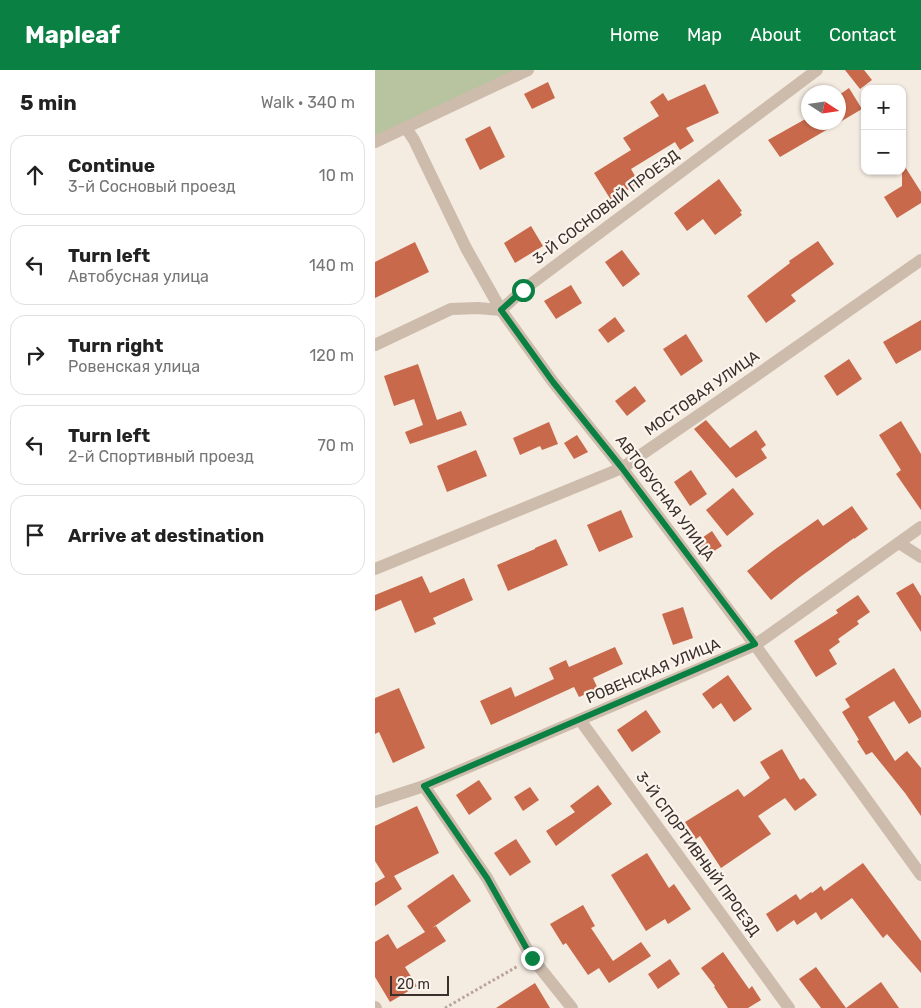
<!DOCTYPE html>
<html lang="en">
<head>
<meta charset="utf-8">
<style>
	:root { --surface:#fff; --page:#f2f2f2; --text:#222; --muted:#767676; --line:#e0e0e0; --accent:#0b8043 }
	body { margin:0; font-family:Rubik,sans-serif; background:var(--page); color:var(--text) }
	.controls { position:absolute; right:15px; top:15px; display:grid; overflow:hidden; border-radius:10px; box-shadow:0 1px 4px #0004 }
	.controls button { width:45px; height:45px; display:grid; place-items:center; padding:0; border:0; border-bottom:1px solid var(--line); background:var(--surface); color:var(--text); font:25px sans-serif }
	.compass { position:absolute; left:426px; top:15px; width:45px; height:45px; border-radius:50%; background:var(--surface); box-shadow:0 1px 4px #0004; rotate:102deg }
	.scale { position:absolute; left:15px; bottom:12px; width:59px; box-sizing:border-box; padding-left:5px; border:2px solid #3b302b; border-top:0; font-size:14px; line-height:18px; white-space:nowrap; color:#3b302b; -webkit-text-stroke:4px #fbf5ee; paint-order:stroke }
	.stop { position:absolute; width:15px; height:15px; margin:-11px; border:4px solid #0b8043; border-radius:50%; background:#fff }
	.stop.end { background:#0b8043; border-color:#fff; box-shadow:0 1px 5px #0008 }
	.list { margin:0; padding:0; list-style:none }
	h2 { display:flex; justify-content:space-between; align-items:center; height:65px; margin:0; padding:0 20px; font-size:21px }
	h2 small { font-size:16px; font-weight:400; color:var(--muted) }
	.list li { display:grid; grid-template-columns:32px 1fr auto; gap:15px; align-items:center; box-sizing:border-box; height:80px; margin:0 10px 10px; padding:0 10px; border:1px solid var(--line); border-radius:15px }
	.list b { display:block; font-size:19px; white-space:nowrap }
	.list p { margin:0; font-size:16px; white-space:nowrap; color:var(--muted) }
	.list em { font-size:16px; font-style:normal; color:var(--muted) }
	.icon { flex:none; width:28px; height:28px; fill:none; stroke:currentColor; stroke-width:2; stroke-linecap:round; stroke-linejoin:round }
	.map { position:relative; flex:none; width:546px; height:938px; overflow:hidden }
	header { display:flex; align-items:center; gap:30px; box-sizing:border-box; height:70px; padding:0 25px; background:var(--accent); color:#fff }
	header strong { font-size:24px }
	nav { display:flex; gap:28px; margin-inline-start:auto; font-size:18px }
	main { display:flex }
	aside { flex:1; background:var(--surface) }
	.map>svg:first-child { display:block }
	.green { fill:#b8c4a0 }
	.building { fill:#c8694b }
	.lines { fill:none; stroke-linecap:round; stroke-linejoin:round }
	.path { stroke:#b9a596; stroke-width:3; stroke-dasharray:2.5 2.5; stroke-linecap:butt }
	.minor { stroke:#cdbbac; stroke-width:12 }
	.route { stroke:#0b8043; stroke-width:6 }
	.labels { text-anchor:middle; stroke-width:4.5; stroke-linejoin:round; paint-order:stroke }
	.street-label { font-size:15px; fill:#3b302b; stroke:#fbf5ee }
</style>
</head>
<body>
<header>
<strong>Mapleaf</strong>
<nav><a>Home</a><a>Map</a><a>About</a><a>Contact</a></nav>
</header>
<main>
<aside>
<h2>5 min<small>Walk · 340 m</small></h2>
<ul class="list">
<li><svg class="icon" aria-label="ahead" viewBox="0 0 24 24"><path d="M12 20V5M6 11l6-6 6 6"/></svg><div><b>Continue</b><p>3-й Сосновый проезд</p></div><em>10 m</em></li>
<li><svg class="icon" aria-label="left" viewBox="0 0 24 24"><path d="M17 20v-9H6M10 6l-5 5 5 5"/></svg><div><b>Turn left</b><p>Автобусная улица</p></div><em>140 m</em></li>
<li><svg class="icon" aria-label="right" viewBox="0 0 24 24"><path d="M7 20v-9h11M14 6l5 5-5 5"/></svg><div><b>Turn right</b><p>Ровенская улица</p></div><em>120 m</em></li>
<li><svg class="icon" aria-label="left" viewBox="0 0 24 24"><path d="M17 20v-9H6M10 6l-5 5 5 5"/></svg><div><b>Turn left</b><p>2-й Спортивный проезд</p></div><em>70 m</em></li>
<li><svg class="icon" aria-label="arrive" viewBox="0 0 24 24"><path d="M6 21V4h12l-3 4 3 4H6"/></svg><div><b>Arrive at destination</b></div></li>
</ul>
</aside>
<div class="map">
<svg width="546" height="938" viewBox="0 0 546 938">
	<rect width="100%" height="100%" fill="#f4ebe1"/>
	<polygon class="green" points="0,0 146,0 0,67"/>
	<g class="building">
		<polygon points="470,0 489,0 497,10 485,19"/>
		<polygon points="173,12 180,28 157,39 149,24"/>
		<polygon points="330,14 344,43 311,58 319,71 305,80 300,72 256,99 264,113 236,130 219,103 256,80 248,68 284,46 275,32 288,23 293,31"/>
		<polygon points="474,18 487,39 465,52 405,87 393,70 434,47 434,52 464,52 464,25"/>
		<polygon points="115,56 130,87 105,100 90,69"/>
		<polygon points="527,92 546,122 546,133 522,148 509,127 527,116"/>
		<polygon points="344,109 367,141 365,142 367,145 340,165 328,149 312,161 299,143"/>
		<polygon points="156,156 168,176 140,193 129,173"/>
		<polygon points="443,171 459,194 416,225 421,231 391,253 372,226 415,193 414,191"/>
		<polygon points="40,172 54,202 0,228 0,192"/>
		<polygon points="247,180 265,204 248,217 230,192"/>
		<polygon points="196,215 207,233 181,249 169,231"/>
		<polygon points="240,247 250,261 233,273 223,260"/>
		<polygon points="546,250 546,280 521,294 508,272"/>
		<polygon points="311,264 328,291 306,306 288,279"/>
		<polygon points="474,289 487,309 462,326 449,306"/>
		<polygon points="43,294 62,350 86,341 92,355 35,374 30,362 48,355 39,329 19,336 9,306"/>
		<polygon points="260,316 271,331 252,346 240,331"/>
		<polygon points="331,350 355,378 381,360 391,375 386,379 392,388 361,408 319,359"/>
		<polygon points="526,351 546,384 546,440 521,404 526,400 504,365"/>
		<polygon points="174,352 183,374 167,380 165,376 145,385 138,368"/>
		<polygon points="202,365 213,382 199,389 189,373"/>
		<polygon points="101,380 112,406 72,422 62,396"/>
		<polygon points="316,400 332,424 315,436 299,412"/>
		<polygon points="358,418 379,444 352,466 331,440"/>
		<polygon points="477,436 493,459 479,469 479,468 425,507 396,530 372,501 399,480 443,449 448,456"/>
		<polygon points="246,440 258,467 224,482 212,455"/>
		<polygon points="337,461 347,476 331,486 321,472"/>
		<polygon points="181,469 193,495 133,521 122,495 160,479 160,478"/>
		<polygon points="47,506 55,523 89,508 98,530 58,548 61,554 40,563 26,530 0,541 0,525"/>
		<polygon points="538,513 546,526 546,562 521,523"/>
		<polygon points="483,525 495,542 482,551 484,554 463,569 465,572 454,580 462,594 441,607 419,571 463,543 461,540"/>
		<polygon points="308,537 318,568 298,575 287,544"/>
		<polygon points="240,577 248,594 218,608 223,619 204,627 199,617 116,655 105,631 136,617 140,627 179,609 174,598 191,590 194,597"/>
		<polygon points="519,598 546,641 546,647 534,654 519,631 493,647 520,691 532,681 546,698 546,746 530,723 497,682 491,685 482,671 484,670 467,642 475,637 470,629"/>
		<polygon points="353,605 377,639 359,652 346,633 338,639 327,624"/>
		<polygon points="24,618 50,678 18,693 4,662 0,664 0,628"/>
		<polygon points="271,640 286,662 257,682 242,660"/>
		<polygon points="407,679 425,710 429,708 442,725 420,741 410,728 383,746 396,764 346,798 325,766 321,769 310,752 363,719 369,727 395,708 385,692"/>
		<polygon points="104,710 117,729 94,745 81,725"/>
		<polygon points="223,715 237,734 181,776 171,761 200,742 195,736"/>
		<polygon points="155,717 164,730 148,741 139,727"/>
		<polygon points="42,736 64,783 19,806 27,819 0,836 0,813 10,807 0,791 0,756"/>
		<polygon points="141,769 156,792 135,806 119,783"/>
		<polygon points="272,783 294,818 299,814 316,839 293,854 290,849 271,861 236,805"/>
		<polygon points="488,793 546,871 546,903 512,864 508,868 477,828 446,850 441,842 422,855 419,850 402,862 391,844 421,824 425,830 436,822 437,823 446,816 449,821"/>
		<polygon points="78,804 96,831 57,858 61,856 71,871 30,897 42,916 15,932 0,907 0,872 13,864 22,879 50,862 32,836"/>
		<polygon points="208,835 220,856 216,858 238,891 266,872 276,886 234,913 224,898 213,905 191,873 188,875 175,854"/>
		<polygon points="348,882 374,919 377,916 386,930 373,938 353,938 339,917 340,916 326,898"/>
		<polygon points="295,889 305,904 283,919 273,904"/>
		<polygon points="441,897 471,938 446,938 424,909"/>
		<polygon points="506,912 524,938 471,938"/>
		<polygon points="160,913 175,938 121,938"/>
	</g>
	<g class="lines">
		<polyline class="path" points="70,938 143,896"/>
		<g class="minor">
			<polyline points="31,58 39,70 91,178 126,240 178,312 247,398 380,575 546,805"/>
			<polyline points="0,72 153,0"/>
			<polyline points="0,275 76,239 103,238 126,240 148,220 442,0"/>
			<polyline points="524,473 546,487"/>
			<polyline points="0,499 247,398 379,307 546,190"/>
			<polyline points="205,650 414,938"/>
			<polyline points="49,716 112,808 157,888 197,938"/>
			<polyline points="0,732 49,716 380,575 546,457"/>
			<polyline points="0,937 1,938"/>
		</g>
	</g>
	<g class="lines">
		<polyline class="route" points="148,220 126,240 178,312 247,398 380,574 49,716 112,808 157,888"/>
	</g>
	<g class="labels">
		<g class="street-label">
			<text transform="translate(231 137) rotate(-37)" y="5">3-Й СОСНОВЫЙ ПРОЕЗД</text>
			<text transform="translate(327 323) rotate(-35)" y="5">МОСТОВАЯ УЛИЦА</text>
			<text transform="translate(290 428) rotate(53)" y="5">АВТОБУСНАЯ УЛИЦА</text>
			<text transform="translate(278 601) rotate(-23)" y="5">РОВЕНСКАЯ УЛИЦА</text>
			<text transform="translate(323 784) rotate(54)" y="5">3-Й СПОРТИВНЫЙ ПРОЕЗД</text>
		</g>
	</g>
</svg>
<div class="controls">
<button>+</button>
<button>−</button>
</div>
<svg class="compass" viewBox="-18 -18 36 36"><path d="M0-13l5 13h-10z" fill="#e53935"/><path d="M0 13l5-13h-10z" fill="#767676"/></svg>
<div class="scale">20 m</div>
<div class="stop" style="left:148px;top:220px"></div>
<div class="stop end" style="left:157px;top:888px"></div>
</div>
</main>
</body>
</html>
